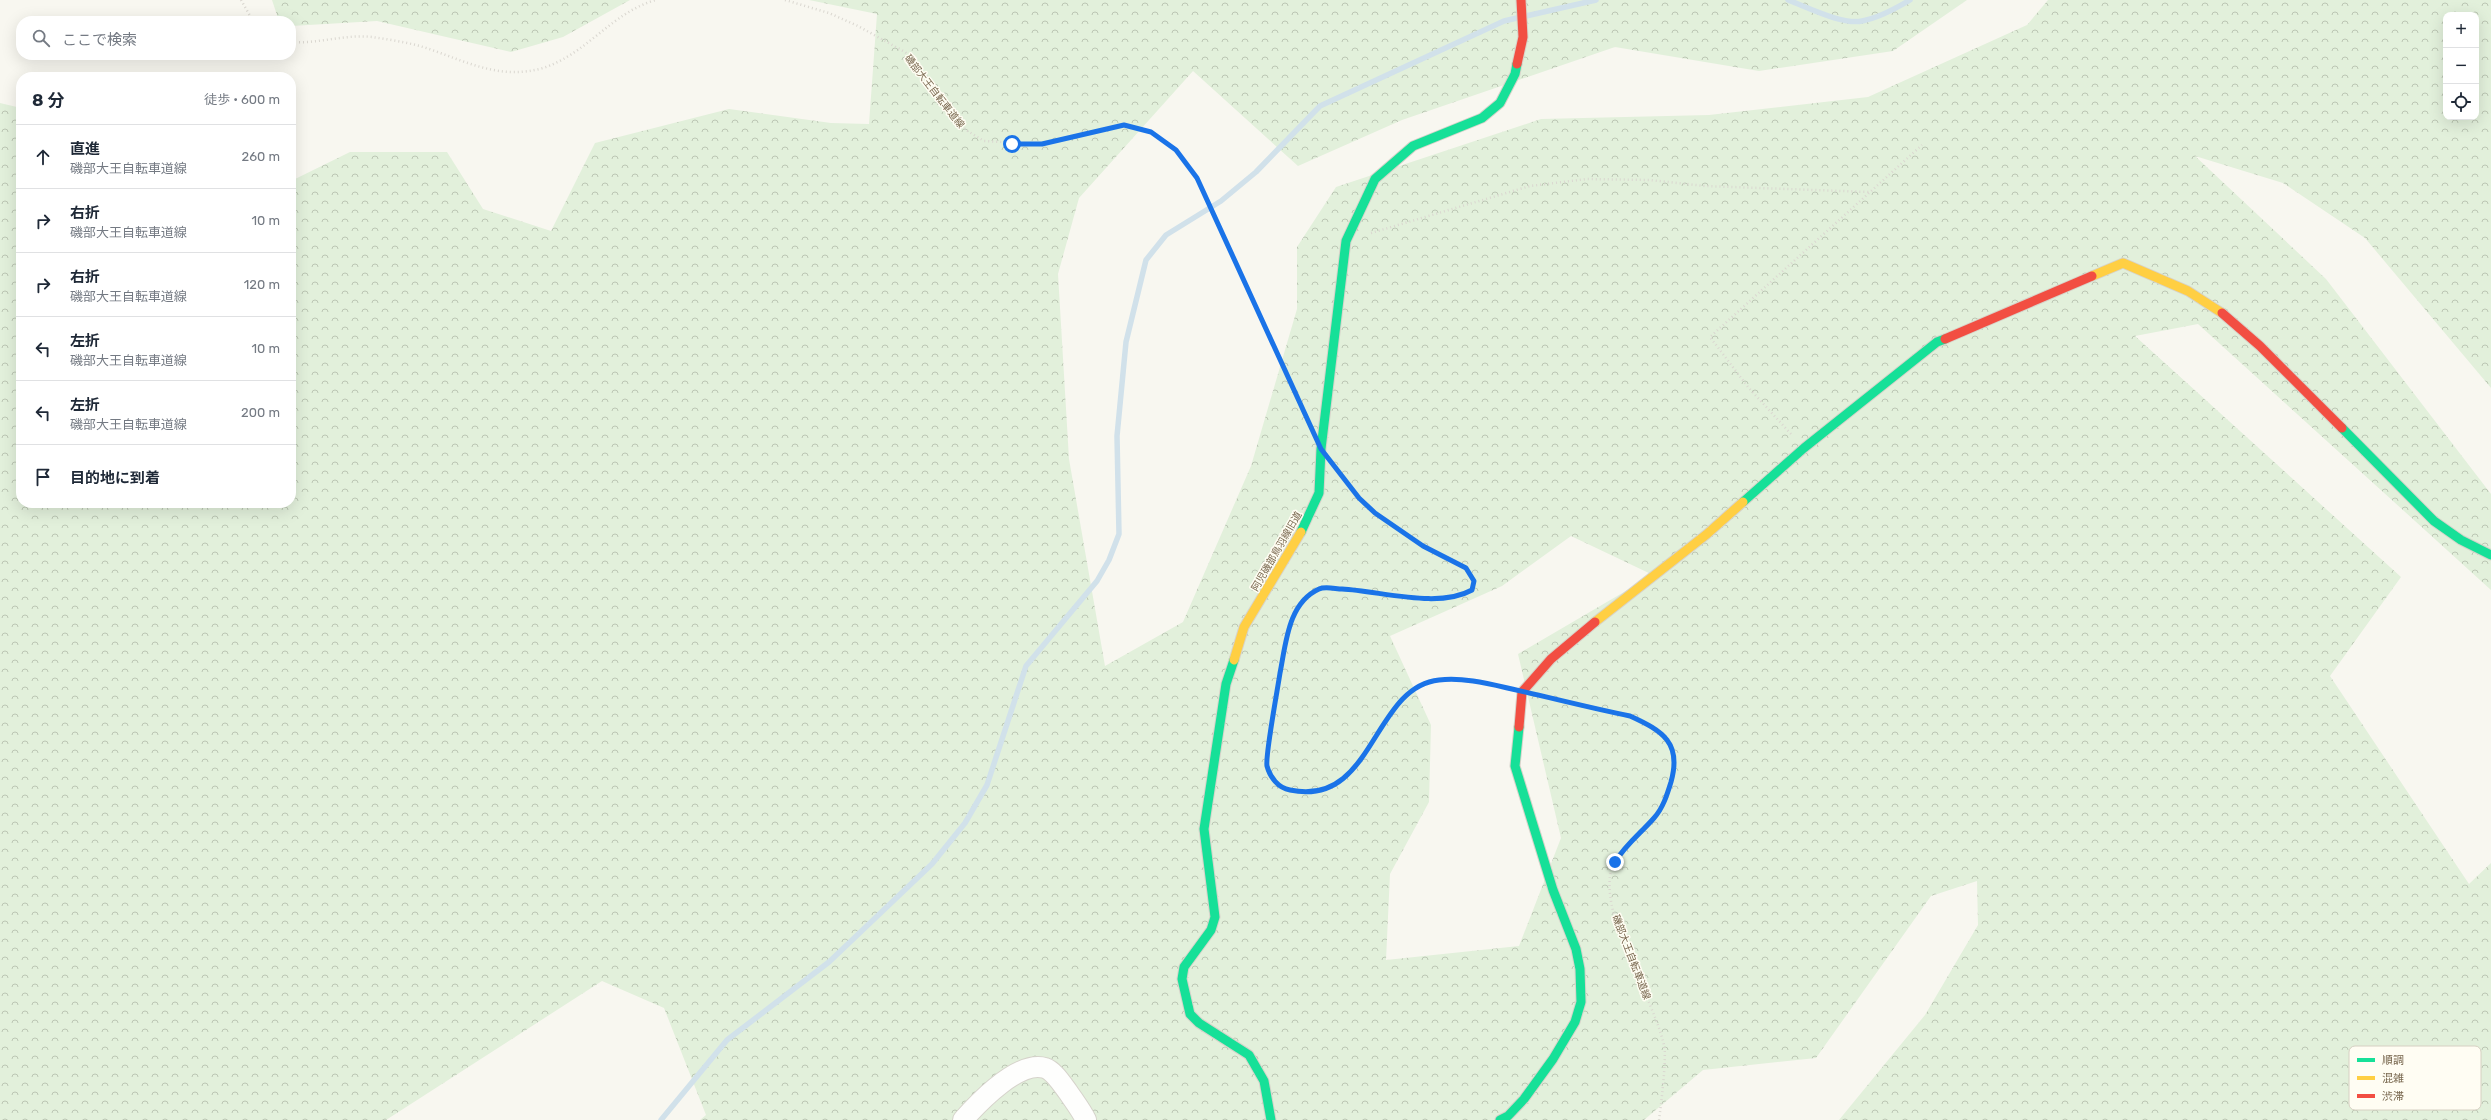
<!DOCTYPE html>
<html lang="ja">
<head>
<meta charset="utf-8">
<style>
	:root { --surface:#fff; --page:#f2f2f3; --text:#1f2937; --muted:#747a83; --line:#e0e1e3 }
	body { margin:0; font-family:Rubik,"Noto Sans JP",sans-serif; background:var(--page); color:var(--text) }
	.controls { position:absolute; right:12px; top:12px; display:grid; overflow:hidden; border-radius:8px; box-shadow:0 4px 16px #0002 }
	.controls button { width:36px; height:36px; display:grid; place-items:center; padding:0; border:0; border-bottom:1px solid var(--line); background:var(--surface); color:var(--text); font:20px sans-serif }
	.stop { position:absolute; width:12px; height:12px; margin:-9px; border:3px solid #1a73e8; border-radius:50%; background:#fff }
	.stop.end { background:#1a73e8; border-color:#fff; box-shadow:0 1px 4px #0008 }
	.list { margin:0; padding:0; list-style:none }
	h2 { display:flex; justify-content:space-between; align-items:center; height:52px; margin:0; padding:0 16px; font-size:17px }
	h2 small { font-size:13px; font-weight:400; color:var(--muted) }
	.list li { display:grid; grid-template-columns:26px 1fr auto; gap:12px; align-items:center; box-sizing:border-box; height:64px; padding:0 16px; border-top:1px solid var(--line) }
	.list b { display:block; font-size:15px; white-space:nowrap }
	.list p { margin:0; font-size:13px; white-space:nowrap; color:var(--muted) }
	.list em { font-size:13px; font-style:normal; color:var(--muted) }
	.icon { flex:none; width:22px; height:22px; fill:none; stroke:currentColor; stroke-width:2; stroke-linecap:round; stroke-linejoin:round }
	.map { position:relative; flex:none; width:2491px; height:1120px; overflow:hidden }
	.search { position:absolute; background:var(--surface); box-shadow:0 4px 16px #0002; left:16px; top:16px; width:280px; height:44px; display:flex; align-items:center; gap:10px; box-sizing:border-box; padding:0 14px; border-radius:16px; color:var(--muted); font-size:15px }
	.panel { position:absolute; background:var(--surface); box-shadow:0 4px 16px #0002; left:16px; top:72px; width:280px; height:436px; border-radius:16px }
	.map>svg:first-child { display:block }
	.forest { fill:url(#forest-crowns); fill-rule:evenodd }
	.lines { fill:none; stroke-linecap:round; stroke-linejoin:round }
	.stream { stroke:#d1e1ea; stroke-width:5.5 }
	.street-casing { stroke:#d6d3cb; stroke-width:22 }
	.fast-casing { stroke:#d7d3ca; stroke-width:11 }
	.slow-casing { stroke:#d7d3ca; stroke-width:11 }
	.jam-casing { stroke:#d7d3ca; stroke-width:11 }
	.path { stroke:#dad7d0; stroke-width:2.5; stroke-dasharray:1 3; stroke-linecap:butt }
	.street { stroke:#fefefd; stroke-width:20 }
	.fast { stroke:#16e098; stroke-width:9 }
	.slow { stroke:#ffcf43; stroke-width:9 }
	.jam { stroke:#f24e42; stroke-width:9 }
	.route { stroke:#1a73e8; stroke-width:5 }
	.labels { text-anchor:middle; stroke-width:3; stroke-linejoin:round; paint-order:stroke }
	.street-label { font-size:10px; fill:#78674e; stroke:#fffdf3 }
	.key { fill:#fffdf3; stroke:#d6d0c2; stroke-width:1 }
	.key-label { font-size:11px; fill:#78674e }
</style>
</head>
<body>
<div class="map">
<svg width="2491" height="1120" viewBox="0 0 2491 1120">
	<defs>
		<pattern id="forest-crowns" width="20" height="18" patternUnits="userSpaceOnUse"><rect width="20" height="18" fill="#e2f0db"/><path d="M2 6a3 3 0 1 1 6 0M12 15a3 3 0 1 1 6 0" fill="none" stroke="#bcc6b4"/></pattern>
	</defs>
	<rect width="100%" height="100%" fill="#f8f7f0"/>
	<g class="forest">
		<polygon points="272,0 630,0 563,37 511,52 377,21 291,26 291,21 279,21"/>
		<path d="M809 0H1967L1893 51 1759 71 1615 47 1402 120 1298 166 1193 71 1079 198 1058 274 1069 459 1105 666 1183 622 1251 466 1297 309V247L1336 187 1541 119 1709 115 1868 97 2027 25 2048 0H2491V388L2365 238 2283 183 2195 156 2326 279 2491 494V590L2198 324 2135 336 2401 577 2330 676 2469 884 2491 863V1120H1839L1925 1015 1978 925 1977 881 1931 896 1816 1058 1703 1070 1644 1120H700L706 1115 664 1008 602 981 386 1120H0V103L21 108V503H291V181L350 152H447L483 209 551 231 595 143 729 109 831 123 869 124 877 14ZM2446 15H2476V117H2446ZM1571 536 1653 575 1518 654 1561 838 1519 946 1386 960 1390 874 1429 802 1431 725 1390 636 1502 586Z"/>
	</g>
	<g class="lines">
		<g class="stream">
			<path d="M1788 0C1807 7 1842 25 1862 21 1879 18 1895 9 1910 0"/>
			<polyline points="1526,16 1596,0"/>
			<polyline points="661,1120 727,1040 829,962 932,864 965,823 987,785 1026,666 1097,581 1109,560 1119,534 1117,436 1126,342 1146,260 1166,235 1221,201 1256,172 1320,106 1504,21 1517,18"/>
		</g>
		<defs>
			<path id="street" d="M963 1120C979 1102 1019 1060 1045 1068 1054 1071 1062 1084 1068 1092 1074 1101 1081 1110 1086 1120"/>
			<g id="fast">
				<polyline points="2342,428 2434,521 2461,540 2491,555"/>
				<polyline points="1743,502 1804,448 1937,342 1945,339"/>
				<polyline points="1301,532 1319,493 1321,449 1346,241 1375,179 1413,146 1482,118 1500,103 1515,74 1517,64"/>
				<polyline points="1234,660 1226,684 1204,829 1215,917 1211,930 1184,967 1182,979 1190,1014 1199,1023 1249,1055 1264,1081 1271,1120"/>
				<polyline points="1500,1120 1508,1116 1524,1099 1553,1059 1575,1022 1581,1002 1580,969 1576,949 1553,890 1515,766 1519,727"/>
			</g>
			<g id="slow">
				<polyline points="2092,276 2123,263 2188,291 2222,313"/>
				<polyline points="1595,622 1707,534 1743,502"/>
				<polyline points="1234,660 1244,627 1301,532"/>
			</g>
			<g id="jam">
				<polyline points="1517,64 1523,37 1521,0"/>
				<polyline points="2222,313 2260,346 2342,428"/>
				<polyline points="1945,339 2092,276"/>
				<polyline points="1519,727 1522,692 1551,659 1595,622"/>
			</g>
		</defs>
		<use href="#street" class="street-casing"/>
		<use href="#fast" class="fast-casing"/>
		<use href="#slow" class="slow-casing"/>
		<use href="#jam" class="jam-casing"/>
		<g class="path">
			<polyline points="241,0 253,21"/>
			<polyline points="785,0 829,13 858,26 905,52 917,64 950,112 966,130 984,141 1042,144 1124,125 1151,132 1176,150 1197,178 1304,412"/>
			<path d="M291 42C318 44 345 34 372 37 392 40 413 43 432 50 469 63 502 80 543 68 587 54 612 12 656 0"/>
			<polyline points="1371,233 1530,186 1587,179 1650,180 1705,186 1869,192"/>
			<polyline points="1791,434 1748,387 1710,337 1922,145"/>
			<path d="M1341 475C1364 505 1390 525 1422 545 1435 553 1453 557 1465 567 1472 573 1473 582 1472 590L1455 598H1442C1429 598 1417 597 1405 596 1388 595 1331 583 1319 589 1311 593 1301 600 1296 608 1289 619 1264 755 1267 765 1269 773 1275 784 1282 788 1287 791 1295 791 1300 792 1357 800 1376 720 1411 691 1432 673 1478 682 1503 687"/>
			<path d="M1545 697C1575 704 1652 714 1669 740 1676 752 1676 765 1672 778 1668 792 1664 805 1655 816 1640 836 1614 848 1610 876 1604 924 1652 995 1664 1045 1667 1057 1661 1105 1659 1120"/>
		</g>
		<use href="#street" class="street"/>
		<use href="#fast" class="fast"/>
		<use href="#slow" class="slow"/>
		<use href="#jam" class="jam"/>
	</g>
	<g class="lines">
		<path class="route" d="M1012 144H1042L1124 125 1151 132 1176 150 1197 178 1321 449 1359 498 1375 513 1423 546 1466 568 1474 581 1472 590C1438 609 1381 591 1342 589 1336 589 1325 586 1319 589 1288 603 1286 643 1280 673 1278 687 1265 756 1267 766 1270 777 1278 788 1290 790 1374 808 1372 687 1439 680 1463 677 1490 684 1512 689 1552 698 1591 708 1630 716 1663 731 1682 743 1671 782 1667 795 1663 808 1654 818 1641 833 1626 844 1615 862"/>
	</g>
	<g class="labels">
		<g class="street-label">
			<text transform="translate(935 91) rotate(52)" y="4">磯部大王自転車道線</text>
			<text transform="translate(1276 551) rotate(-60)" y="4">阿児磯部鳥羽線旧道</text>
			<text transform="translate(1632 957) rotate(69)" y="4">磯部大王自転車道線</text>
		</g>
	</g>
	<rect x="2349" y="1046" width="132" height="64" rx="6" class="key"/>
	<rect x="2357" y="1058" width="18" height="4" fill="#16e098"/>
	<rect x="2357" y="1076" width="18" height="4" fill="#ffcf43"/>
	<rect x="2357" y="1094" width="18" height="4" fill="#f24e42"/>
	<g class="key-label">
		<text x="2382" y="1064">順調</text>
		<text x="2382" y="1082">混雑</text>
		<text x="2382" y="1100">渋滞</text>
	</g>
</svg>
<div class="controls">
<button>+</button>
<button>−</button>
<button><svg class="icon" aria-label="locate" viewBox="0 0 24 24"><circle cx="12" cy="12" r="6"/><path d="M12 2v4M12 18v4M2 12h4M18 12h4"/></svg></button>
</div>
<div class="stop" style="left:1012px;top:144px"></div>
<div class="stop end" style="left:1615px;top:862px"></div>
<div class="search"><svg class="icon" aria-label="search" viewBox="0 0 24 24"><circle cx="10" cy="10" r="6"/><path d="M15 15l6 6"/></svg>ここで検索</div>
<section class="panel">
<h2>8 分<small>徒歩 · 600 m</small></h2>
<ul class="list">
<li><svg class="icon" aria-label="ahead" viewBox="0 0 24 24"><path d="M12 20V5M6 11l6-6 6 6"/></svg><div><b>直進</b><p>磯部大王自転車道線</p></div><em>260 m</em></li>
<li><svg class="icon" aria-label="right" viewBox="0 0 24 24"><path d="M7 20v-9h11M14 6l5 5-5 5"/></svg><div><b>右折</b><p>磯部大王自転車道線</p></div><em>10 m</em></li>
<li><svg class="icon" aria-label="right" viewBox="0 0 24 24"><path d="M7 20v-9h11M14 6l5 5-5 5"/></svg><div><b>右折</b><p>磯部大王自転車道線</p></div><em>120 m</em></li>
<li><svg class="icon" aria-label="left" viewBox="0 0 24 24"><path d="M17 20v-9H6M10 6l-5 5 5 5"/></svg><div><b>左折</b><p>磯部大王自転車道線</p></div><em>10 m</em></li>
<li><svg class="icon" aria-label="left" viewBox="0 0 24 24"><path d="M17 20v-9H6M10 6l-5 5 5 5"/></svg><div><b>左折</b><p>磯部大王自転車道線</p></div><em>200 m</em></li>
<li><svg class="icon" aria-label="arrive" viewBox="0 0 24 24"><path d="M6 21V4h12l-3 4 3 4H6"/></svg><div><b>目的地に到着</b></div></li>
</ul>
</section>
</div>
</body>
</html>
